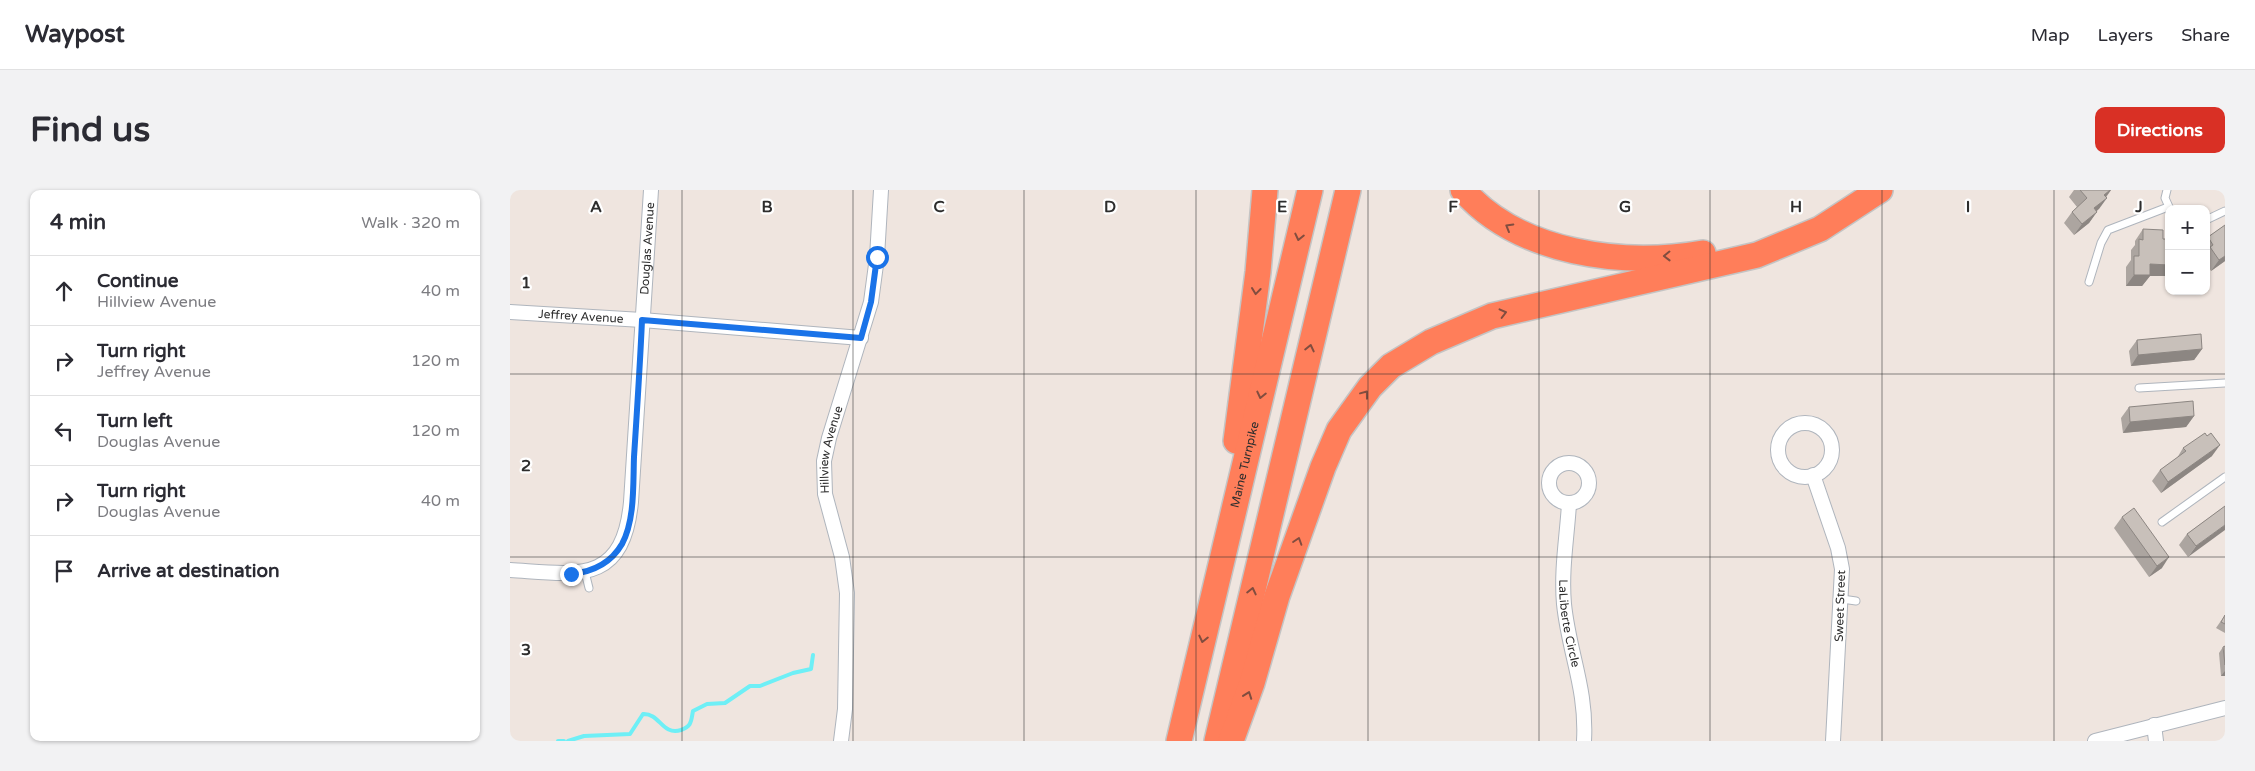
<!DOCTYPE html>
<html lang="en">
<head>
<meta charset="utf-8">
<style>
	:root { --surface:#fff; --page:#f2f2f3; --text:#2b2b33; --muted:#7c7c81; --line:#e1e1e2; --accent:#d93025 }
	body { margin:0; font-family:"Varela Round",sans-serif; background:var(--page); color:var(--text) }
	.controls { position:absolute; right:15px; top:15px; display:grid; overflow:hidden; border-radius:10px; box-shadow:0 1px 4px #0004 }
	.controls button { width:45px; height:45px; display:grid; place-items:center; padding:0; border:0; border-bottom:1px solid var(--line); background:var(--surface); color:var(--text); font:25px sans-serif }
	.stop { position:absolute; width:15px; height:15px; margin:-11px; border:4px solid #1a73e8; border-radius:50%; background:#fff }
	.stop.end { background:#1a73e8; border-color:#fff; box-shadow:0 1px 5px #0008 }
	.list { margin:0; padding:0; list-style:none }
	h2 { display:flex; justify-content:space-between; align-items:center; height:65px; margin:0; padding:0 20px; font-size:21px }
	h2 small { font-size:16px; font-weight:400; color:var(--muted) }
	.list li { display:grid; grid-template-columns:32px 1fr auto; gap:15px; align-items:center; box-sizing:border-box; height:70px; padding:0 20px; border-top:1px solid var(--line) }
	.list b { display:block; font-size:19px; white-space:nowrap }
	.list p { margin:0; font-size:16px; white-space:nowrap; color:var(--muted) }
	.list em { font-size:16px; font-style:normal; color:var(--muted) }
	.icon { flex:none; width:28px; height:28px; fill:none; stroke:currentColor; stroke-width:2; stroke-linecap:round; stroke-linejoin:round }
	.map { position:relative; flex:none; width:1715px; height:551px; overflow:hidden; border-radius:10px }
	header { display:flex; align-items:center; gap:30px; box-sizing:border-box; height:70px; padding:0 25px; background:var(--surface); border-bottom:1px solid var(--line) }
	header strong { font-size:24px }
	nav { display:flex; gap:28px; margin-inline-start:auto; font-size:18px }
	.intro { display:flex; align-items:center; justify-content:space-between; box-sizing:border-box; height:120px; padding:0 30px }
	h1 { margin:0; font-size:35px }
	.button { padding:12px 22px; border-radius:10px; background:var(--accent); color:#fff; font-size:18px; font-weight:700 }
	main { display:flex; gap:30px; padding:0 30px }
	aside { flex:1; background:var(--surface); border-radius:10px; box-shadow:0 1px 4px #0004 }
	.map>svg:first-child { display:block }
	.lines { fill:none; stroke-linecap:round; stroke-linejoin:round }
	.stream { stroke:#6eeff6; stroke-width:4 }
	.lane-casing { stroke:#afb5bd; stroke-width:9 }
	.street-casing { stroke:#afb5bd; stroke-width:16 }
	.highway-casing { stroke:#c4c4c4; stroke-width:28 }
	.lane { stroke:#fff; stroke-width:7 }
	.street { stroke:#fff; stroke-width:14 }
	.highway { stroke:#ff7e5a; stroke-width:25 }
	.wall { fill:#aca5a0 }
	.shaded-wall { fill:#8c8682 }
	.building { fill:#c8c0ba; stroke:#8c8682 }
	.oneway { stroke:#814d3f }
	.route { stroke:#1a73e8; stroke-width:6 }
	.grid { fill:none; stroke:#2d2d2d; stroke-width:1; stroke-opacity:0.55 }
	.labels { text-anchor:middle; stroke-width:4.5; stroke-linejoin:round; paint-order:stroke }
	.street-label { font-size:12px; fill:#2d2d2d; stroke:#fff }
	.grid-label { font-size:16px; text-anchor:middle; font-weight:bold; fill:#2d2d2d; stroke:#fff; stroke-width:4.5; stroke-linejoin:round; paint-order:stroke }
</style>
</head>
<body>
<header>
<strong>Waypost</strong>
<nav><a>Map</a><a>Layers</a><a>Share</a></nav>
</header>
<div class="intro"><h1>Find us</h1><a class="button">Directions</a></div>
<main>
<aside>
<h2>4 min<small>Walk · 320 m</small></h2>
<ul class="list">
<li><svg class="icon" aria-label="ahead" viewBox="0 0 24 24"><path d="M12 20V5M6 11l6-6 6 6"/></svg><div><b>Continue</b><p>Hillview Avenue</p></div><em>40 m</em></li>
<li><svg class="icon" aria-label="right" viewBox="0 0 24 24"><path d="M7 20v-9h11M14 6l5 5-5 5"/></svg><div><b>Turn right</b><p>Jeffrey Avenue</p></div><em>120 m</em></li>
<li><svg class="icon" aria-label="left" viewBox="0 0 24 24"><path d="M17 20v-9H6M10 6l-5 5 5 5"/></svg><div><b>Turn left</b><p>Douglas Avenue</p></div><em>120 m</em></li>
<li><svg class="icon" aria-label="right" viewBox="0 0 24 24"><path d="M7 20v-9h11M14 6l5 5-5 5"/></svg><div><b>Turn right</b><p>Douglas Avenue</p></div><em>40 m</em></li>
<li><svg class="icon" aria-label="arrive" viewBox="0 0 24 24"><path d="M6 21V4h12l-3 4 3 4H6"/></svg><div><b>Arrive at destination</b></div></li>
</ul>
</aside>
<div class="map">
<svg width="1715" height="551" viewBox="0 0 1715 551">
	<rect width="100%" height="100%" fill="#efe5df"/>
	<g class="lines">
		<g class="stream">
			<polyline points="48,551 54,551"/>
			<path d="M58 551 74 546 120 544 133 524C150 523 152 546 171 540 182 536 181 531 183 521L197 514 215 513 240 496H250L283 483 301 479 303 465"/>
		</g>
		<defs>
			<g id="lane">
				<polyline points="1657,0 1655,8 1660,19"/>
				<polyline points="1696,30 1715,21"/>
				<polyline points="1579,92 1591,53 1598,40 1658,17"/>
				<polyline points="1629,198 1715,193"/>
				<polyline points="1652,332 1715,287"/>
				<polyline points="75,382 79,398"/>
				<polyline points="1332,409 1346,411"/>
			</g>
			<g id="street">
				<path id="s1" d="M0 122 132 130 351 148"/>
				<circle cx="1295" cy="260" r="27"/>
				<circle cx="1059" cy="293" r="20"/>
				<polyline points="1303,285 1328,358 1332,379 1323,551"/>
				<path id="s2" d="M1059 314C1057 347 1051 380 1054 414 1059 463 1077 499 1074 551"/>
				<path id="s3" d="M0 380C66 384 113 396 121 312L141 0"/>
				<polyline points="1644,535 1646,551"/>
				<path id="s4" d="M331 551 335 519 337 403 332 367 315 304 314 271 319 248 361 112 367 67 371 0"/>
				<polyline points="1585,551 1715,518"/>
			</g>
			<g id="highway">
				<path d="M953 0C1009 64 1113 77 1193 63"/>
				<polyline points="726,251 748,82 755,0"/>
				<path id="s5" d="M669 551 800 0"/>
				<polyline points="707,551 838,0"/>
				<polyline points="721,551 742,493 767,406 813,277 829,240 860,197 881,176 921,152 982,126 1247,65 1310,39 1370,0"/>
			</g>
		</defs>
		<use href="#lane" class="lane-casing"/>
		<use href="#street" class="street-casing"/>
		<use href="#highway" class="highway-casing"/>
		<use href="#lane" class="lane"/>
		<use href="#street" class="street"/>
		<use href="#highway" class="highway"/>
	</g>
	<g class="wall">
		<polygon points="1564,0 1601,0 1579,33 1564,45 1554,33 1562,22 1567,17 1559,7"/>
		<polygon points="1715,35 1715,71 1701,81 1696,73 1696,49 1698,47"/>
		<polygon points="1633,39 1653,49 1657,86 1640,86 1632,96 1616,96 1616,77 1621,70 1621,60 1625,55 1625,51"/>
		<polygon points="1627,150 1692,159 1684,170 1621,176 1619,161"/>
		<polygon points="1619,217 1684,226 1676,237 1613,243 1611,228"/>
		<polygon points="1673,258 1702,266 1651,303 1642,291 1650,280 1667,268"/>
		<polygon points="1715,316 1678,367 1669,355 1677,344"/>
		<polygon points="1612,327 1652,378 1639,387 1604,338"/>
		<polygon points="1715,425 1715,443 1706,438"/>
		<polygon points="1715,456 1715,486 1711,486 1709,463 1713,457"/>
	</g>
	<g class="shaded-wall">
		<polygon points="1600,0 1601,0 1594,9 1594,5"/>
		<polygon points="1597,8 1589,19 1576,29 1584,18"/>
		<polygon points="1587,22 1579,33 1564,45 1572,34"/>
		<polygon points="1715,66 1715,71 1701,81 1709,70"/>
		<polygon points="1640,74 1659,75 1659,83 1657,86 1640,86 1632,96 1616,96 1624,85"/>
		<polygon points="1692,159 1684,170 1621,176 1628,165"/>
		<polygon points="1684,226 1676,237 1613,243 1620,232"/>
		<polygon points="1710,255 1702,266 1651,303 1658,292"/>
		<polygon points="1715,335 1715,340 1678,367 1686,356"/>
		<polygon points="1659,367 1652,378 1639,387 1647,376"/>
		<polygon points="1715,481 1715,486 1711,486"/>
	</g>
	<g class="building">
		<polygon points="1570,0 1600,0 1594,5 1597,8 1584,18 1587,22 1572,34 1562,22 1577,8"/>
		<polygon points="1715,35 1715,66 1709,70 1700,57 1703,55 1698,47"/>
		<polygon points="1633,39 1653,40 1653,49 1657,49 1657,54 1659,54 1659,75 1640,74 1640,85 1624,85 1624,66 1629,66 1629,49 1633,50"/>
		<polygon points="1691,144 1692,159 1628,165 1627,150"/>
		<polygon points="1683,211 1684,226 1620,232 1619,217"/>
		<polygon points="1695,243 1697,246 1701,243 1710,255 1658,292 1650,280 1676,261 1673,258"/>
		<polygon points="1715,316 1715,335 1686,356 1677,344"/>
		<polygon points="1624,318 1659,367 1647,376 1612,327"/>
		<polygon points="1715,425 1715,434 1711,432"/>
		<polygon points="1715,456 1715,475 1713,457"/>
	</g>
	<defs><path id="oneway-chevron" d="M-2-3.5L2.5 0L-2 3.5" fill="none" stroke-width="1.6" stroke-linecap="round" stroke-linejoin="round" transform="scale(1.25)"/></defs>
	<g class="oneway">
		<use href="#oneway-chevron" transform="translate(999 37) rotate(-150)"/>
		<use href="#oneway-chevron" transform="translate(789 47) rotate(103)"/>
		<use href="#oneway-chevron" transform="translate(1157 66) rotate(179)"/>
		<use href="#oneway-chevron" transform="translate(746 101) rotate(97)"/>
		<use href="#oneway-chevron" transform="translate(993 123) rotate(-14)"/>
		<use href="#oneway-chevron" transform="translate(800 158) rotate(-77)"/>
		<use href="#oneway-chevron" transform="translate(855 204) rotate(-53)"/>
		<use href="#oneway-chevron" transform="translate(751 205) rotate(103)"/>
		<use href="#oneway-chevron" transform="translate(788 351) rotate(-72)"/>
		<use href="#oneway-chevron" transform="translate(742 401) rotate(-77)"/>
		<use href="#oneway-chevron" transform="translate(693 449) rotate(103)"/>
		<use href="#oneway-chevron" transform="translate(738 505) rotate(-70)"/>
	</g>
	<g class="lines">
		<path class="route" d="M61 384C82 382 101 373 112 354 125 330 123 294 124 267 127 221 130 176 132 130L351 148 361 112 367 67"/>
	</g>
	<path class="grid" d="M172 0V551M343 0V551M514 0V551M686 0V551M858 0V551M1029 0V551M1200 0V551M1372 0V551M1544 0V551M0 184H1715M0 367H1715"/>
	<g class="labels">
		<g class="street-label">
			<text dy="4" stroke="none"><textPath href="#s3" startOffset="419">Douglas Avenue</textPath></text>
			<text dy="4" stroke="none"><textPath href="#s1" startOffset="71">Jeffrey Avenue</textPath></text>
			<text dy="4" stroke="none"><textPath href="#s4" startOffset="295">Hillview Avenue</textPath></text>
			<text dy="4" stroke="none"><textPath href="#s5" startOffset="284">Maine Turnpike</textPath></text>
			<text transform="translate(1330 416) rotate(-88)" y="4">Sweet Street</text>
			<text dy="4" stroke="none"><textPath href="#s2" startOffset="120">LaLiberte Circle</textPath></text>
		</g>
	</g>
	<g class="grid-label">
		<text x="86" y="22">A</text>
		<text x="257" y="22">B</text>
		<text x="429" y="22">C</text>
		<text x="600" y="22">D</text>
		<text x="772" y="22">E</text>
		<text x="943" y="22">F</text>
		<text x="1115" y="22">G</text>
		<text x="1286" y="22">H</text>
		<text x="1458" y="22">I</text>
		<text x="1629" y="22">J</text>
		<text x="16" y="98">1</text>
		<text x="16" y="281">2</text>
		<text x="16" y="465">3</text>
	</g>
</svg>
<div class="controls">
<button>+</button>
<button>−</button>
</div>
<div class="stop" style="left:367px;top:67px"></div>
<div class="stop end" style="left:61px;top:384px"></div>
</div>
</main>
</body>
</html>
